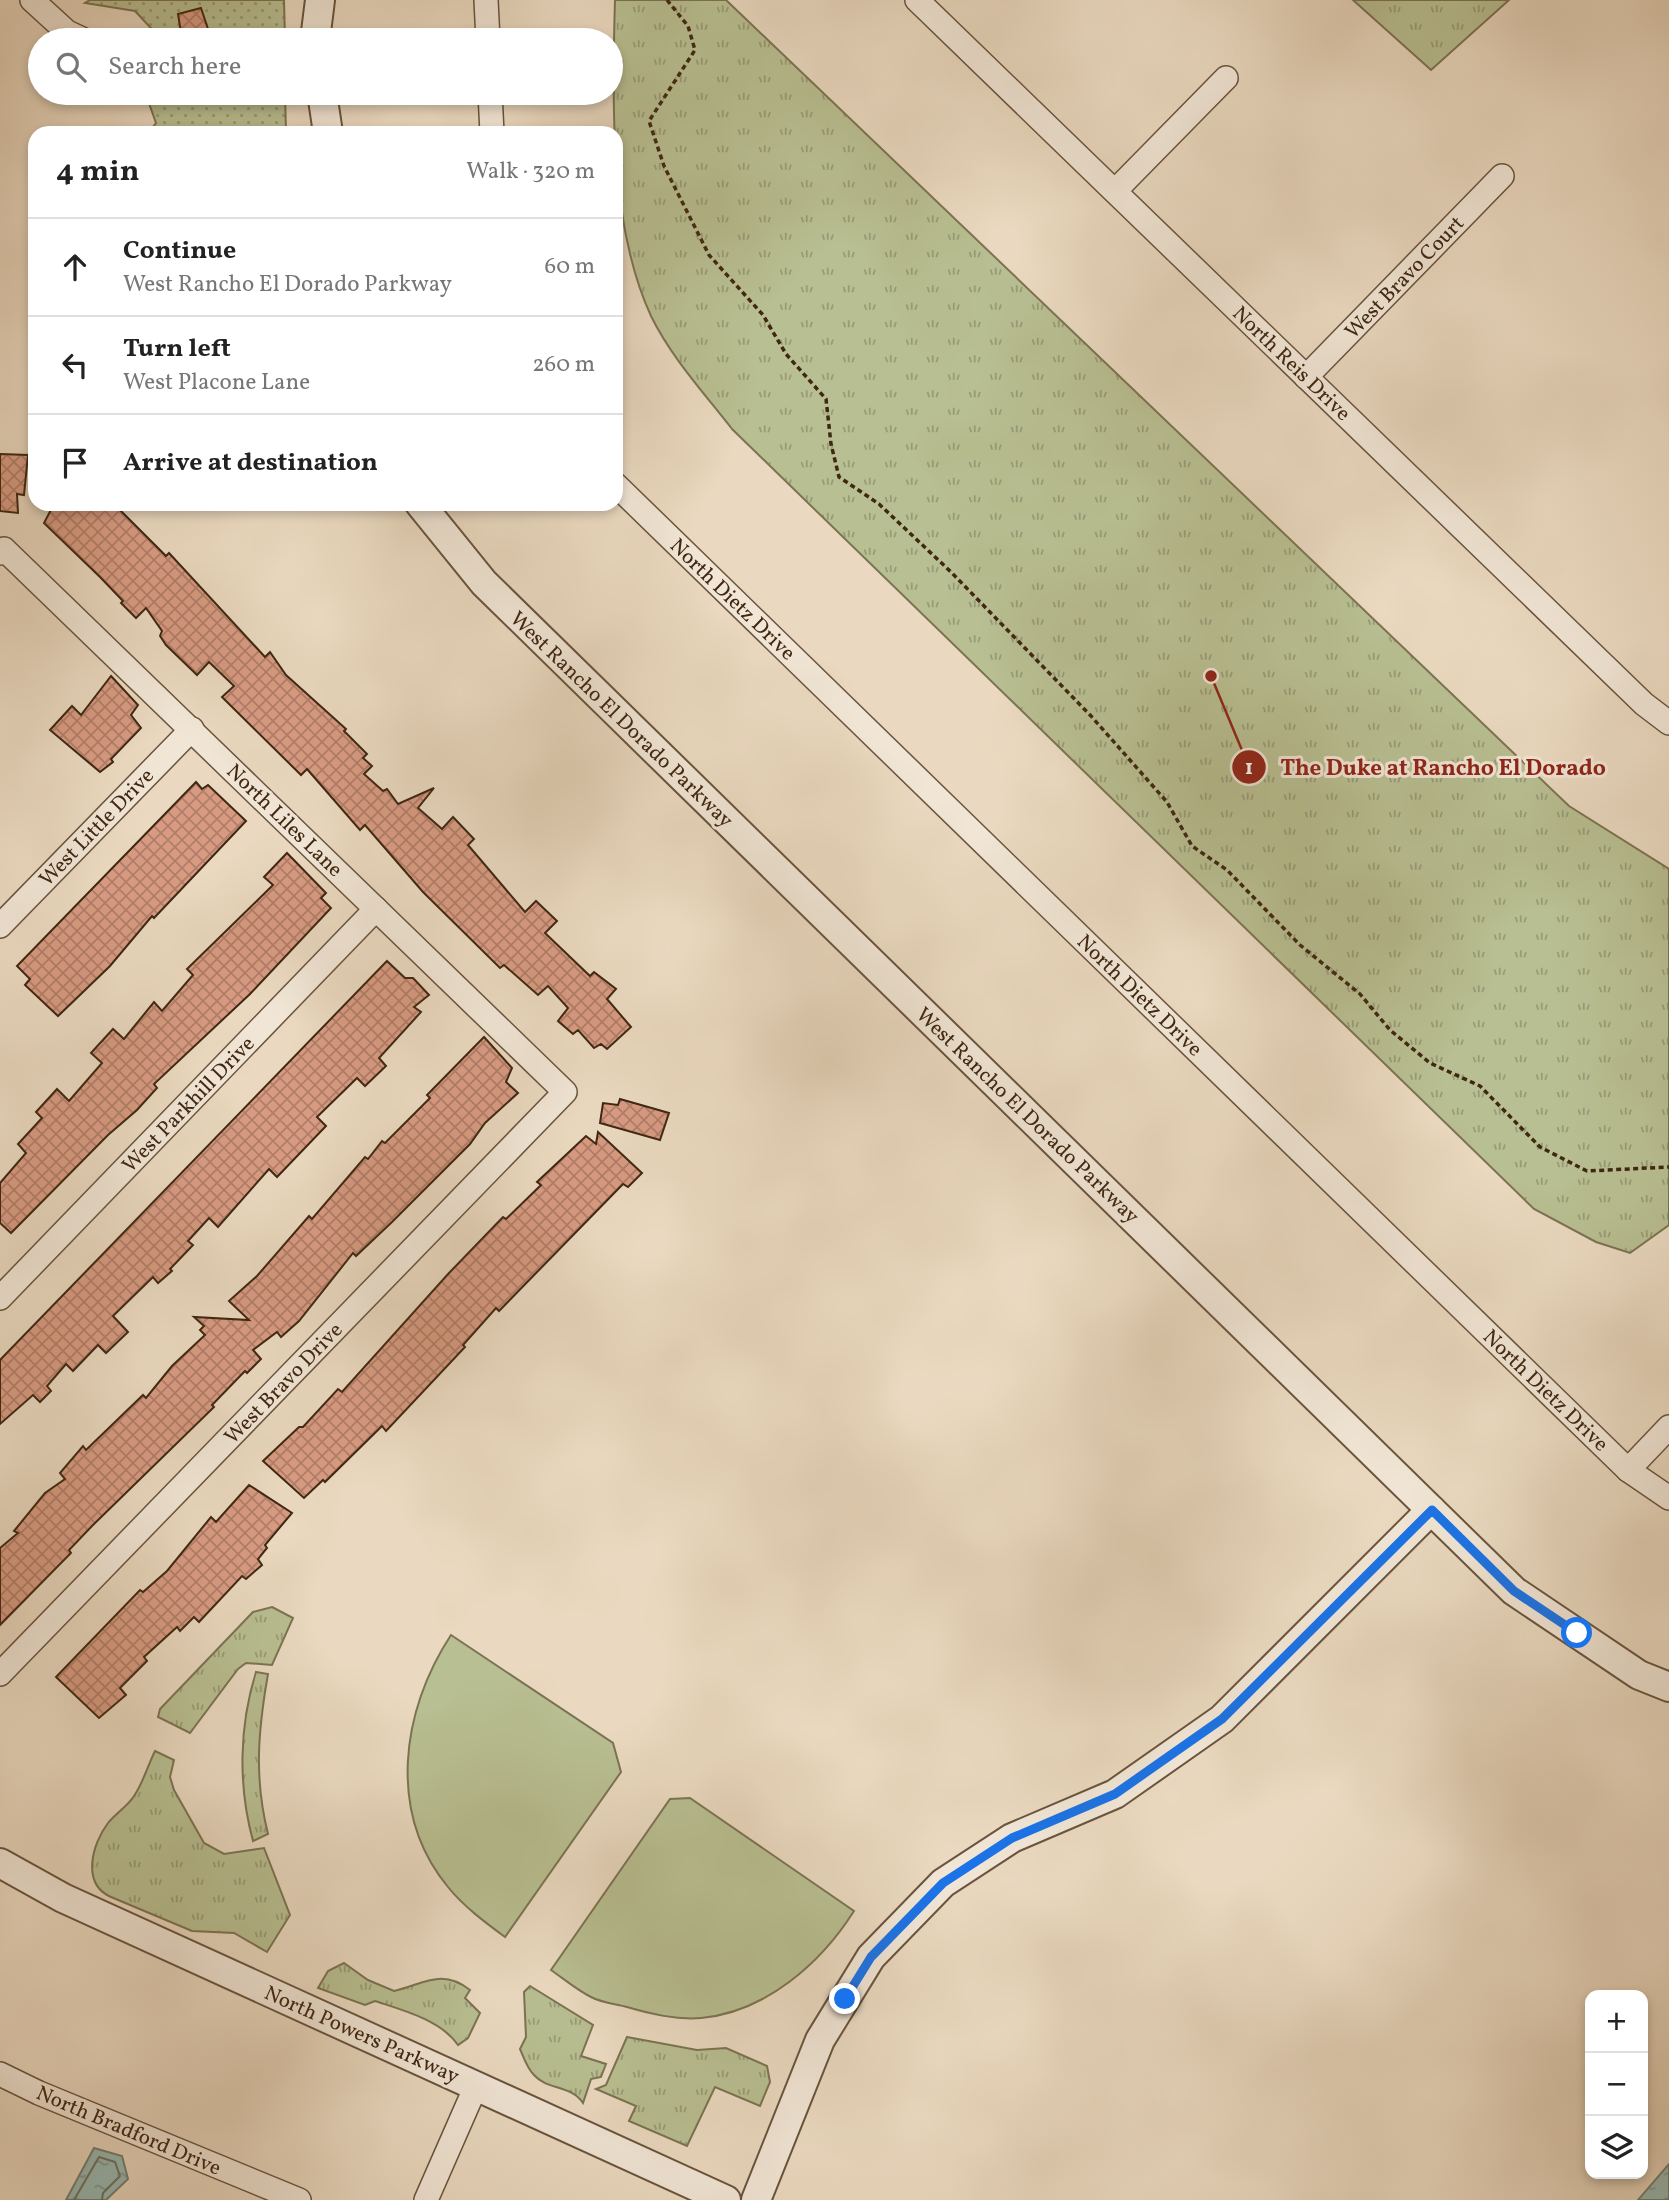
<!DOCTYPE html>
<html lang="en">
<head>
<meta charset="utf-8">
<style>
	:root { --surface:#fff; --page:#f2f2f2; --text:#222; --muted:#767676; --line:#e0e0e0 }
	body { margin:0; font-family:Vollkorn,serif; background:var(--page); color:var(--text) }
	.controls { position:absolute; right:21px; bottom:21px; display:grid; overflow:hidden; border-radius:14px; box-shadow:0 4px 10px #0003 }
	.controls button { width:63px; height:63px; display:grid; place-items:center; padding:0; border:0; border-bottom:2px solid var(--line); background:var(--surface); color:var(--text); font:35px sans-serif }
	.stop { position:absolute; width:21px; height:21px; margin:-16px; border:5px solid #1a73e8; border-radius:50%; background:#fff }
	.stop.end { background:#1a73e8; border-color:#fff; box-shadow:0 2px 7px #0008 }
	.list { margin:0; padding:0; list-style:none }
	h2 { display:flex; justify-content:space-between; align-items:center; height:91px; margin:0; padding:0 28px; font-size:30px }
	h2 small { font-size:23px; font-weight:400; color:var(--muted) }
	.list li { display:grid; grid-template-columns:46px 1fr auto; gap:21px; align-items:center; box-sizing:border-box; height:98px; padding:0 28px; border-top:2px solid var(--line) }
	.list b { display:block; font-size:26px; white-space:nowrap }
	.list p { margin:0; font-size:23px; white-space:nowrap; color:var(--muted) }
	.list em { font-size:23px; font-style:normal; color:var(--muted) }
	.icon { flex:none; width:38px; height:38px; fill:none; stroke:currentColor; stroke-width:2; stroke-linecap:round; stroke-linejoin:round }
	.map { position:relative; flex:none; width:1669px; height:2200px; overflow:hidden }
	.search { position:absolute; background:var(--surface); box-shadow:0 4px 10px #0003; left:28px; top:28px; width:595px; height:77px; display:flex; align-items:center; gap:18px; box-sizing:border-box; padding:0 24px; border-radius:38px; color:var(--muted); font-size:26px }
	.panel { position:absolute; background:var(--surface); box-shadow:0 4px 10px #0003; left:28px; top:126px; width:595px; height:385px; border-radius:21px }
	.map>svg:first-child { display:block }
	.grass { fill:url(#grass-tufts); stroke:#7c7352; stroke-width:2 }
	.park { fill:url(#park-dots); stroke:#7c7352; stroke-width:2 }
	.pitch { fill:#b8bf92; stroke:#7c7352; stroke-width:2 }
	.water { fill:url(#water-ripples); stroke:#747f73; stroke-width:2 }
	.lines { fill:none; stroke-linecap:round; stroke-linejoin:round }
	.shore { stroke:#6c7063; stroke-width:2 }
	.building { fill:url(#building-cross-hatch); stroke:#3f2712; stroke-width:2 }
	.minor-casing { stroke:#6a543e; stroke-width:26 }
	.tertiary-casing { stroke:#6a543e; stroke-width:32 }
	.path { stroke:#3f2712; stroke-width:3.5; stroke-dasharray:5 3.5; stroke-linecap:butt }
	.minor { stroke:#f1e6d6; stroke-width:23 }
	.tertiary { stroke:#f1e6d6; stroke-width:28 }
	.route { stroke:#1a73e8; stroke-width:9 }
	.labels { text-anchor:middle; stroke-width:6; stroke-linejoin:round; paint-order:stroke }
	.street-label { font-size:21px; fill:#3f2712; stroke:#f1e6d6 }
	.leader { fill:none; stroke:#8f2418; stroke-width:2.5 }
	.callout-dot { fill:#8f2418; stroke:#f1e6d6; stroke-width:2.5 }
	.mark-label { font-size:21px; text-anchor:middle; font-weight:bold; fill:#fff }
	.callout-label { font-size:23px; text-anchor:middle; font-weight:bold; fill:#8f2418; stroke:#f1e6d6; stroke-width:6; stroke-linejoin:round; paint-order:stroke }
</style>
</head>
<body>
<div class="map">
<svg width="1669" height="2200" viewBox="0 0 1669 2200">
	<defs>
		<pattern id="grass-tufts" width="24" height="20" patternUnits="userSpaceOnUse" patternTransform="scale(1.75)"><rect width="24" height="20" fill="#b8bf92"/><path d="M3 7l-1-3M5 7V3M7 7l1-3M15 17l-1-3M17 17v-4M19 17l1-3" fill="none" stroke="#979b76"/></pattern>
		<pattern id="park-dots" width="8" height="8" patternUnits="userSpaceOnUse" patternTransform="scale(1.75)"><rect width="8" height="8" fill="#b8bf92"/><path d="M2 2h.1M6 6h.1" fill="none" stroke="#979b76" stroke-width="1.8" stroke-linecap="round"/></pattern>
		<pattern id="water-ripples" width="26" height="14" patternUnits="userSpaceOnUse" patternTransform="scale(1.75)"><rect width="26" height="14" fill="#98bab4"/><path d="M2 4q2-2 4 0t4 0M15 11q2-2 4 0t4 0" fill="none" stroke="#7d9791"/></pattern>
		<pattern id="building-cross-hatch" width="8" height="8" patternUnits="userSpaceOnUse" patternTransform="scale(1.75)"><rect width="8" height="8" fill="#d89b82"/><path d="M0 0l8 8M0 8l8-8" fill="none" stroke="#b17e69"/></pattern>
	</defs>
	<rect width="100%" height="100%" fill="#ead9c0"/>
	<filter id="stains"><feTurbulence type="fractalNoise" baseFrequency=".00286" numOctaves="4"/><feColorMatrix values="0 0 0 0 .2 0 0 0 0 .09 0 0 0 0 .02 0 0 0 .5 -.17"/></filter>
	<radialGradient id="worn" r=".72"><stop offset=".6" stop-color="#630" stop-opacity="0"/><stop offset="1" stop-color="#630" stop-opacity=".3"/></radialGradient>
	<g class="grass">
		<path d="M615 0H726L1569 806 1669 869V1225L1630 1253 1596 1242 1534 1209 732 429C704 393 671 357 651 316 609 225 612 98 615 0Z"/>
		<polygon points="1353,0 1509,0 1431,70"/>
		<polygon points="272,1607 293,1618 272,1665 246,1663 238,1669 190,1733 158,1717 160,1709 253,1612"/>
		<path d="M256 1672 268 1674C258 1731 254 1778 268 1834L253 1841C238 1786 239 1726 256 1672Z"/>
		<path d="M155 1751 174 1760 170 1777 174 1790 204 1843 224 1854 264 1848 290 1915 267 1952 234 1933 192 1931 111 1897C81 1884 92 1844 108 1823 116 1813 128 1806 134 1796 143 1783 148 1765 155 1751Z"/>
		<path d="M344 1963 368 1980 394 1991C424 1984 442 1968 470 1990L465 1998 480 2013 468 2038 458 2045C441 2020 402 2010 375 2001L365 2005 318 1988 328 1971Z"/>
		<path d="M530 1986 593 2025 581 2056 606 2064 601 2077 591 2079 583 2103C571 2085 547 2090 534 2075 527 2068 524 2058 520 2049L526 2037 524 1992Z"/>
		<polygon points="627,2037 697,2050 726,2048 767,2066 770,2082 760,2106 715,2087 687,2146 629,2121 636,2106 596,2089 606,2085"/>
	</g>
	<g class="park">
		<polygon points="90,0 284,0 285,40 162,40 135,11 85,3"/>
		<polygon points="147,93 285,93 286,133 148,133 156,123 146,95"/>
	</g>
	<g class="pitch">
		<path d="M451 1635 613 1743 621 1772 505 1937C486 1923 463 1906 448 1887 387 1813 401 1711 451 1635Z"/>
		<path d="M690 1798 854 1911C821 1963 766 2012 701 2018 676 2020 651 2014 627 2007 616 2004 602 2003 591 1997 577 1990 564 1979 551 1970L670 1799Z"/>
	</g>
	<g class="water">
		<polygon points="94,2148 122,2156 128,2179 106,2200 66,2200"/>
		<polygon points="1669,2164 1669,2200 1638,2200"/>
	</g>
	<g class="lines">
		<polyline class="shore" points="74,2200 99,2157 115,2162 120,2176 103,2193 102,2200"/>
	</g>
	<g class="building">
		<polygon points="201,8 209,32 182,39 178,14"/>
		<polygon points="0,454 28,455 24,495 17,494 18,513 0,511"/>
		<polygon points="54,504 114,504 166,556 169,553 265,657 270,652 286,675 346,729 344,731 367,754 363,758 372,766 364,774 383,791 387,789 398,804 434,788 418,808 442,829 453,817 474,839 468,845 525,912 536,901 557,921 545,933 590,976 594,972 616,989 607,999 631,1027 607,1049 601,1044 594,1048 578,1030 573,1034 558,1021 568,1008 548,986 538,995 504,965 500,968 423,892 365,825 360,830 307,769 301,775 222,697 234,686 209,662 197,675 166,645 160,636 162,631 146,608 136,618 121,603 123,601 100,577 44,523"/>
		<polygon points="111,676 138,705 131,715 141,728 111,759 113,762 100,772 50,730 72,706 81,715"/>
		<polygon points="196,782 202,789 208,785 246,821 154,918 152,916 110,966 58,1016 25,985 30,979 17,966"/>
		<polygon points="287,853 326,893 321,898 331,908 250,994 154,1084 157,1088 137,1110 108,1135 11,1233 0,1223 0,1183 26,1153 18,1144 42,1118 36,1112 57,1089 69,1101 102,1063 91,1053 113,1029 124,1039 154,1002 162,1011 193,975 187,969 273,885 264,877"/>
		<polygon points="387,961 405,978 413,978 429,995 414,1007 421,1012 379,1058 386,1066 365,1086 357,1078 317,1117 326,1126 277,1177 269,1169 218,1227 209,1218 188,1241 193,1245 170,1269 172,1271 158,1283 153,1277 113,1316 128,1332 106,1353 98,1345 73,1371 66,1364 47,1386 51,1391 40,1402 33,1395 0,1424 0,1360"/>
		<polygon points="484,1037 512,1068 506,1082 518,1093 485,1123 470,1144 392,1222 356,1256 353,1253 299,1321 281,1337 277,1332 253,1350 261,1359 247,1373 245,1371 212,1405 214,1407 92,1526 69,1550 71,1553 0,1625 0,1548 18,1533 14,1531 45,1493 65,1479 60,1473 83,1446 86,1450 143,1395 146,1398 172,1366 205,1335 200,1330 204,1326 194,1317 249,1320 229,1301 257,1276 309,1216 312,1219 365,1157 368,1159 382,1141 385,1143 430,1098 427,1095"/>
		<polygon points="620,1099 669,1113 660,1140 600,1123 603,1103 618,1105"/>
		<polygon points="598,1132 642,1173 628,1187 623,1184 499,1311 496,1308 463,1345 465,1347 386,1431 382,1426 325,1482 323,1480 304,1498 263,1461 299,1427 303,1427 338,1389 342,1392 449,1273 503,1217 506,1219 541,1185 537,1182 586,1136 596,1144"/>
		<polygon points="249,1485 292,1513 265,1545 267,1548 258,1559 262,1565 246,1579 242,1576 199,1622 194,1617 180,1631 177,1627 144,1657 147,1661 120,1688 126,1695 99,1718 56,1677 140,1590 143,1592 167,1571 211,1517 216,1522"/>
	</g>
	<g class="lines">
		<defs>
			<g id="minor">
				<polyline points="32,0 67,32 84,40"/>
				<polyline points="486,0 488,40"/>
				<polyline points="917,0 1644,704 1669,723"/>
				<polyline points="490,93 492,133"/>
				<polyline points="1115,191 1226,78"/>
				<polyline points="1306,377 1502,176"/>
				<polyline points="616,485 1628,1470 1669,1498"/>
				<polyline points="0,553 4,549 565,1092 0,1674"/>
				<polyline points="0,926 192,729"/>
				<polyline points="0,1298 376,909"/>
				<polyline points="1628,1470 1669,1427"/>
				<polyline points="0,2074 39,2093 299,2200"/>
				<polyline points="426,2200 476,2086"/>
			</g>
			<g id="tertiary">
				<polyline points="315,40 320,0"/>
				<polyline points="322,93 328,133"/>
				<polyline points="420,504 484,583 1514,1591 1639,1675 1669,1687"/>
				<polyline points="0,1863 63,1898 726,2200"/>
				<polyline points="756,2200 820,2040 871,1957 943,1883 1012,1838 1115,1794 1222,1719 1431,1510"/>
			</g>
		</defs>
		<use href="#minor" class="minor-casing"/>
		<use href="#tertiary" class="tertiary-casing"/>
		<polyline class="path" points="667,0 688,26 695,50 649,121 664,166 709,255 763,315 786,354 826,399 831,444 839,477 879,504 951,572 1091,716 1167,802 1192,846 1227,870 1300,945 1360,994 1390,1030 1430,1063 1480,1086 1540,1147 1587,1171 1669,1167"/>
		<use href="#minor" class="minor"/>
		<use href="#tertiary" class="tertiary"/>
	</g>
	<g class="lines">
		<polyline class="route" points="845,1999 871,1957 943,1883 1012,1838 1115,1794 1222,1719 1432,1510 1514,1591 1577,1633"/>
	</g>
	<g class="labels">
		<g class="street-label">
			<text transform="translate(1404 277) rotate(-46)" y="7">West Bravo Court</text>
			<text transform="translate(1292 363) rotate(44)" y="7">North Reis Drive</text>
			<text transform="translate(733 599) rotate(44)" y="7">North Dietz Drive</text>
			<text transform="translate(622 719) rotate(44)" y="7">West Rancho El Dorado Parkway</text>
			<text transform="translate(285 820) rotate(44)" y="7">North Liles Lane</text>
			<text transform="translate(96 827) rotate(-46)" y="7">West Little Drive</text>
			<text transform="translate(1140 995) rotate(44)" y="7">North Dietz Drive</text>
			<text transform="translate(188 1104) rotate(-46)" y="7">West Parkhill Drive</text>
			<text transform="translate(1028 1115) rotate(44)" y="7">West Rancho El Dorado Parkway</text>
			<text transform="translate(283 1383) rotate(-46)" y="7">West Bravo Drive</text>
			<text transform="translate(1546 1390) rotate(44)" y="7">North Dietz Drive</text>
			<text transform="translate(362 2034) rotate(24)" y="7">North Powers Parkway</text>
			<text transform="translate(129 2130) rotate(23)" y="7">North Bradford Drive</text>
		</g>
	</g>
	<path class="leader" d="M1211 676L1249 767"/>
	<g class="callout-dot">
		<circle cx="1211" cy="676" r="7"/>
		<circle cx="1249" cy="767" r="18"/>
	</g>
	<g class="mark-label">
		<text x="1249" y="774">1</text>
	</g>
	<g class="callout-label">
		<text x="1443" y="775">The Duke at Rancho El Dorado</text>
	</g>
	<rect width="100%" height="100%" filter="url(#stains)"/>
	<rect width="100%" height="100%" fill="url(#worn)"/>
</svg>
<div class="controls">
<button>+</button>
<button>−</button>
<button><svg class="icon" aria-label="layers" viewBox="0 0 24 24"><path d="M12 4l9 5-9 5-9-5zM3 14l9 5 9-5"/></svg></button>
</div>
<div class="stop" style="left:1577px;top:1633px"></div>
<div class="stop end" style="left:845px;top:1999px"></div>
<div class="search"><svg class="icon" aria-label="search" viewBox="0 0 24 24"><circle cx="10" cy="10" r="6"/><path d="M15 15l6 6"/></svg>Search here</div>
<section class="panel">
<h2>4 min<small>Walk · 320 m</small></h2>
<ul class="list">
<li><svg class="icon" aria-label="ahead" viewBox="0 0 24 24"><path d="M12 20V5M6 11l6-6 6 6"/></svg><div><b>Continue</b><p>West Rancho El Dorado Parkway</p></div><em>60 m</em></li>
<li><svg class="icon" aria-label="left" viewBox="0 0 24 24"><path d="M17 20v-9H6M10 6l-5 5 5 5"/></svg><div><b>Turn left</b><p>West Placone Lane</p></div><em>260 m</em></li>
<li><svg class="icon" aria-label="arrive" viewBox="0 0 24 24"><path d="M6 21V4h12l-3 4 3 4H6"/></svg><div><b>Arrive at destination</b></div></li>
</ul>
</section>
</div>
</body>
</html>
